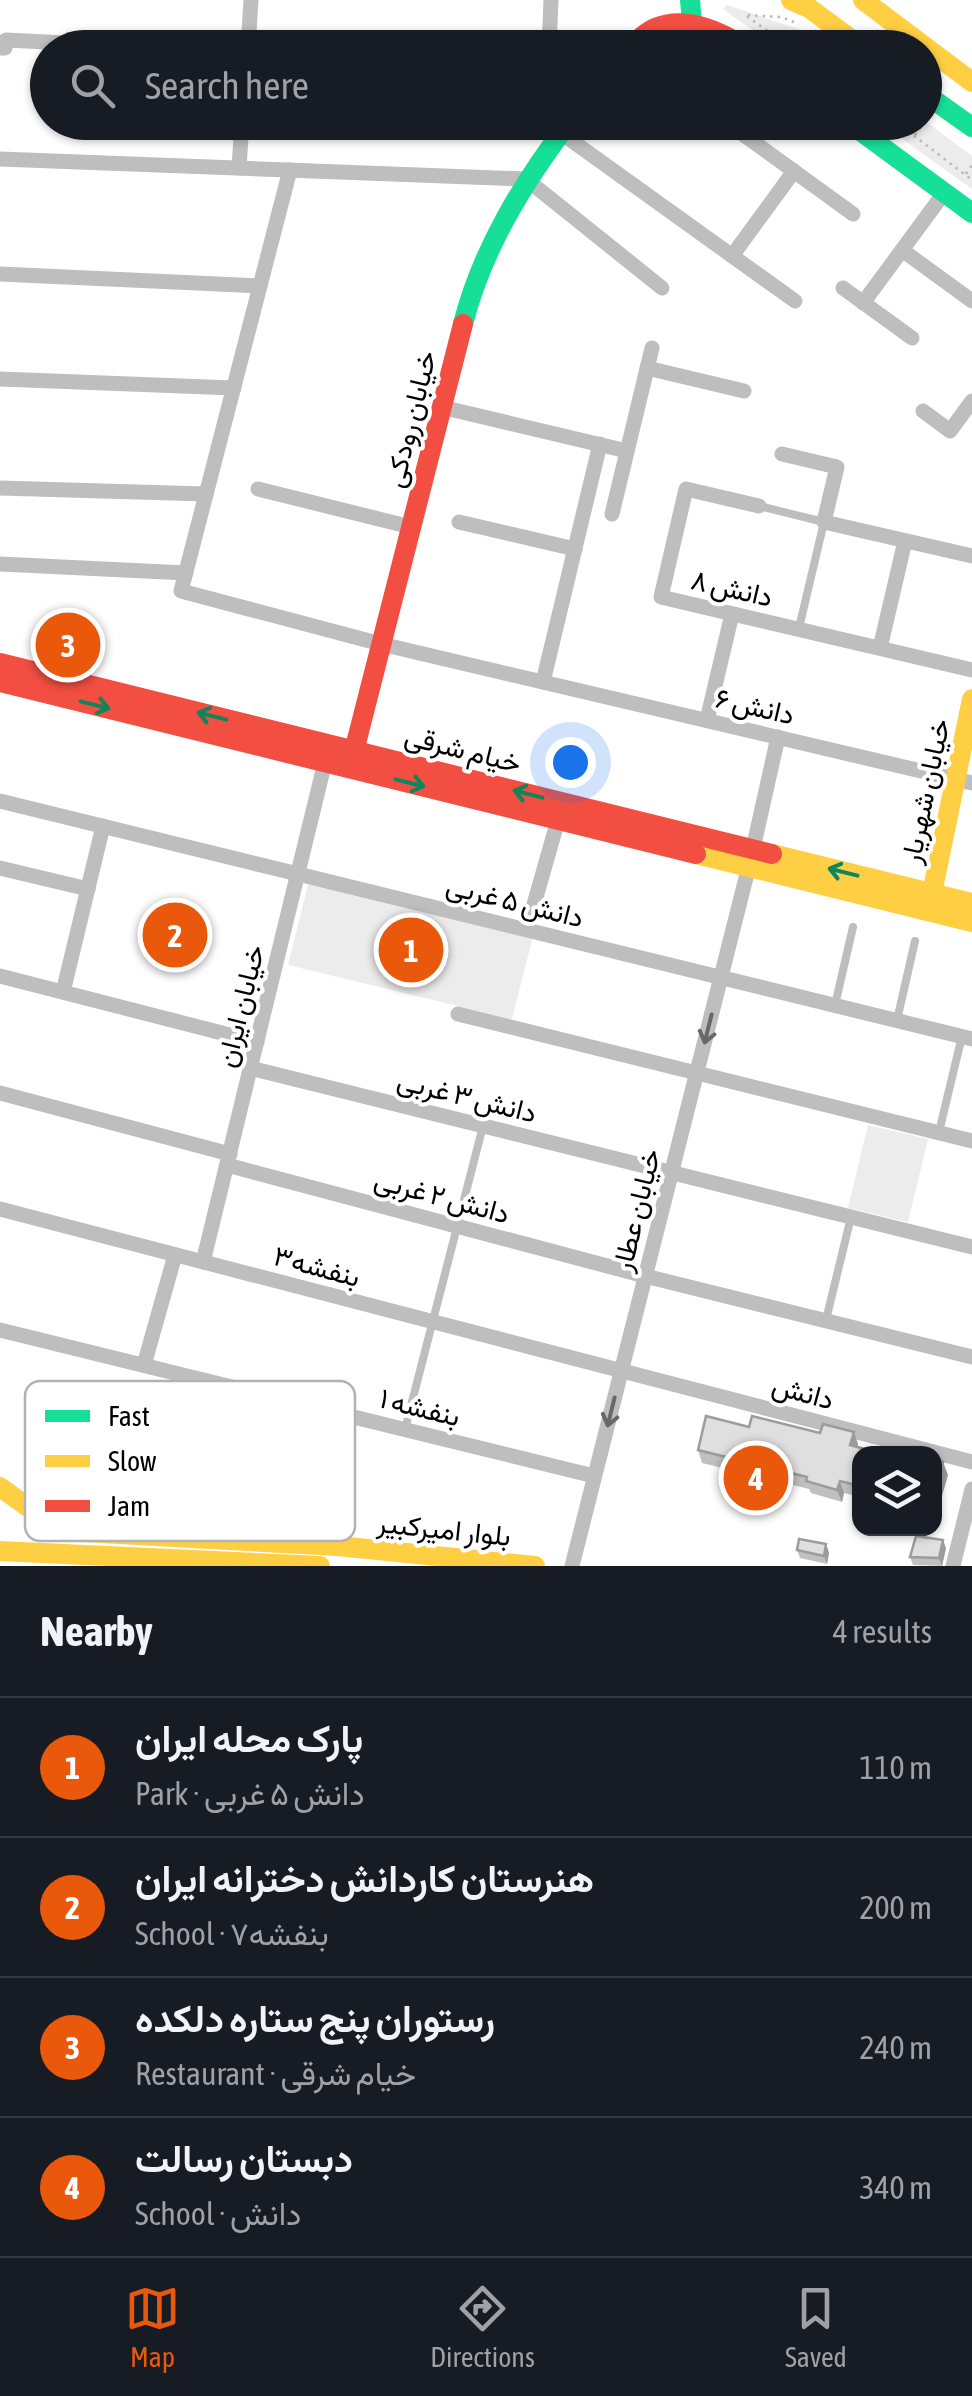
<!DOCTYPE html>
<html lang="en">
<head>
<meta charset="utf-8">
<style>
	:root { --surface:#171b24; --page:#20242c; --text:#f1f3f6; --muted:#9ea1a6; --line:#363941; --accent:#ea580c }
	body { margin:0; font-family:"Asap Condensed",Vazirmatn,sans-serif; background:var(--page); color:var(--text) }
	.controls { position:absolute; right:30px; bottom:30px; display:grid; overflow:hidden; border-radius:20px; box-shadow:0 2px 8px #0004 }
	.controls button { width:90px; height:90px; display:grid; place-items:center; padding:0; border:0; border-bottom:2px solid var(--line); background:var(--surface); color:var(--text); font:50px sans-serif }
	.you { position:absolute; left:570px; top:762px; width:35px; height:35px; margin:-25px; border:8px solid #fff; border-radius:50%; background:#1a73e8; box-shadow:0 0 0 15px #1a73e833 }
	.badge { display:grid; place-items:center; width:65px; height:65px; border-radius:50%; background:var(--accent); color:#fff; font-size:32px; font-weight:700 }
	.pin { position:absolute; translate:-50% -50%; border:5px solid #fff; box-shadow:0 2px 10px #0006 }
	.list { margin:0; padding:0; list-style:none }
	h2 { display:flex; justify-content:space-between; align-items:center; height:130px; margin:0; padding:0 40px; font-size:42px }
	h2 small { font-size:32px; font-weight:400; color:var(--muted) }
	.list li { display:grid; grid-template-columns:65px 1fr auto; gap:30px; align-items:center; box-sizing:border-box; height:140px; padding:0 40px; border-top:2px solid var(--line) }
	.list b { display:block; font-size:38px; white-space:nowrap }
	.list p { margin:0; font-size:32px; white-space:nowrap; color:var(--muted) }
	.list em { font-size:32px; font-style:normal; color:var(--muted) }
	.icon { flex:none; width:55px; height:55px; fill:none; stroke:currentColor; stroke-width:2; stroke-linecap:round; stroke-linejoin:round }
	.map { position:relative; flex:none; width:972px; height:1566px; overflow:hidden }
	.search { position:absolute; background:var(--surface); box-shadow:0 2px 8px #0004; left:30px; right:30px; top:30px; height:110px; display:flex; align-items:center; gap:25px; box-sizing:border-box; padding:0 35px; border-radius:55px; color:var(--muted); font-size:38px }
	.sheet { height:690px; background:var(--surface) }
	nav { display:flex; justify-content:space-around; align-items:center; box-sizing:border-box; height:140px; border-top:2px solid var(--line); background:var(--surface); font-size:28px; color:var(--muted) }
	nav a { display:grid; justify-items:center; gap:5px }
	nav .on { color:var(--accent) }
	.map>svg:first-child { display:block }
	.green { fill:#ececec }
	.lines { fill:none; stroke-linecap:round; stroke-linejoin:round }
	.path { stroke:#b9b9b9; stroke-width:2.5; stroke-dasharray:2.5 5; stroke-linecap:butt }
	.lane { stroke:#bebebe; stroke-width:8 }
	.street { stroke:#bebebe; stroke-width:15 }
	.fast { stroke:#16e098; stroke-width:20 }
	.slow { stroke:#ffcf43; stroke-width:20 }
	.jam { stroke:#f24e42; stroke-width:20 }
	.wall { fill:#c0c0c0 }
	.shaded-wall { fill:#9c9c9c }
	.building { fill:#dfdfdf; stroke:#9c9c9c; stroke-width:2.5 }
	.oneway { stroke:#0d865b }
	.oneway2 { stroke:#686868 }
	.labels { text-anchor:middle; stroke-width:8; stroke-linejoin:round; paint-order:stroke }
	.street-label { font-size:28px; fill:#000; stroke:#fff }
	.key { fill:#fff; stroke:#b2b2b2; stroke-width:2.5 }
	.key-label { font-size:28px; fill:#000 }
</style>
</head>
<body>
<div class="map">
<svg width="972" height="1566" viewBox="0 0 972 1566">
	<rect width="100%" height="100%" fill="#fff"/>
	<g class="green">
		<polygon points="727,5 801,30 825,47 776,47 723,9"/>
		<polygon points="925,121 972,156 972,189 880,123"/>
		<polygon points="309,881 533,936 512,1019 288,965"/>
		<polygon points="868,1125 928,1139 908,1222 848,1208"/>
	</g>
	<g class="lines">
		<g class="path">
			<polyline points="792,48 745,15 781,17 799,24"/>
			<polyline points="802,48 814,34"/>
			<polyline points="896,122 972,180"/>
			<polyline points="915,135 928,118"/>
			<polyline points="966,174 972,165"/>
		</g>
		<g class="lane">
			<polyline points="759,506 824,522 799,628"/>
			<polyline points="835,1005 853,927"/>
			<polyline points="897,1020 915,941"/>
			<polyline points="939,1132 962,1036"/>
			<polyline points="826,1320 851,1217"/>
			<polyline points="405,1429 483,1126"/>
		</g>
		<g class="street">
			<polyline points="0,48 5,48 6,40 167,48"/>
			<polyline points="248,48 251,0"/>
			<polyline points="549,48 551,0"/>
			<polyline points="726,122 853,214"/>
			<polyline points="561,133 795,301"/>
			<polyline points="0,159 526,179 662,288"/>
			<polyline points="239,168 242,122"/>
			<polyline points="290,170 181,591 381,644 972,783"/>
			<polyline points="902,250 972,301"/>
			<polyline points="732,256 794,171"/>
			<polyline points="0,274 260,286"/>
			<polyline points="843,288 912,338"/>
			<polyline points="863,303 944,193"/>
			<polyline points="647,368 744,391"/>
			<polyline points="0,379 234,388"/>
			<polyline points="441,407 627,451"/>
			<polyline points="923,411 950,431 972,401"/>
			<polyline points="782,454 837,467 824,522 972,556"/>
			<polyline points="0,488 206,494"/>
			<polyline points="258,489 411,527"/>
			<polyline points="759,506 686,489 661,597 972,670"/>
			<polyline points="612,514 652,348"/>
			<polyline points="459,522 575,549"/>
			<polyline points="0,564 186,573"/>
			<polyline points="880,648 905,541"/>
			<polyline points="543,682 600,444"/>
			<polyline points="707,720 732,614"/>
			<polyline points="0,801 972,1039"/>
			<polyline points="753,849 778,737"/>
			<polyline points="0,868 88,889"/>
			<polyline points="527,929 558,820"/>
			<polyline points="0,976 257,1042"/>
			<polyline points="63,992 103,826"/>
			<polyline points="458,1014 972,1141"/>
			<polyline points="250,1068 972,1247"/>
			<polyline points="0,1093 230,1154"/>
			<polyline points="227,1165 645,1276 972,1357"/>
			<polyline points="0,1209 972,1462"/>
			<polyline points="203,1262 325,762"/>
			<polyline points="0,1330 594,1476"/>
			<polyline points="144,1365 175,1255"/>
			<polyline points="572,1566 749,866"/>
			<polyline points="953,1566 972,1489"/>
		</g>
		<g class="fast">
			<polyline points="690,0 692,23"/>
			<polyline points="924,93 972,127"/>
			<polyline points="848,122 972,213"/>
			<path d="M463 324C482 249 523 183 569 122"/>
		</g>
		<g class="slow">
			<polyline points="791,0 809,8 863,48"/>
			<polyline points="863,0 972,82"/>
			<polyline points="696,854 972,922"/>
			<polyline points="772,854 972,903"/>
			<polyline points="930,903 972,699"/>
			<polyline points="0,1487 39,1515 83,1532 338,1546 535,1566"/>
			<polyline points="0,1551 320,1566"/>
		</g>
		<g class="jam">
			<path d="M629 48C637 41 645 32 655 28 685 15 721 31 746 48"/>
			<polyline points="0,663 772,854"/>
			<polyline points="0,682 696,854"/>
			<polyline points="351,763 463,324"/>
		</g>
	</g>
	<g class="wall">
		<polygon points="749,1427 820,1433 854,1432 860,1454 860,1497 844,1493 842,1502 811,1493 809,1489 702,1463 698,1450"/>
		<polygon points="826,1544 829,1553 827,1564 800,1558 797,1550"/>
		<polygon points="946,1548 942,1566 913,1565 910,1557"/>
	</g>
	<g class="shaded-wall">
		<polygon points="854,1432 858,1444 854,1457 850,1445"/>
		<polygon points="943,1462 948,1475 938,1510 934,1496"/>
		<polygon points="840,1481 844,1493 842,1502 837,1490"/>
		<polygon points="943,1540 946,1548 942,1566 939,1558"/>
		<polygon points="826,1544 829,1553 827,1564 824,1556"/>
	</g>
	<g class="building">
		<polygon points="706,1416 749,1427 752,1416 820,1433 823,1424 854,1432 850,1445 884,1454 860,1454 860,1486 840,1481 837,1490 806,1481 807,1477 698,1450"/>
		<polygon points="934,1460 943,1462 934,1496"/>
		<polygon points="916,1536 943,1540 939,1558 910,1557"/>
		<polygon points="799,1539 826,1544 824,1556 797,1550"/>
	</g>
	<defs><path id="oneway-shaft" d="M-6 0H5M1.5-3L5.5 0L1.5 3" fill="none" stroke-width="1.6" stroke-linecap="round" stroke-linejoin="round" transform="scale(2.5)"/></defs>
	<g class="oneway">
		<use href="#oneway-shaft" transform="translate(95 705) rotate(14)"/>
		<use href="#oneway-shaft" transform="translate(212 716) rotate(-166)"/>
		<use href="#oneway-shaft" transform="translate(410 783) rotate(14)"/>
		<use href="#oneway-shaft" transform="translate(528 794) rotate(-166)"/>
		<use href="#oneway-shaft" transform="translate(843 872) rotate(-166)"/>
	</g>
	<g class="oneway2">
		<use href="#oneway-shaft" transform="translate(708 1029) rotate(104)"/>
		<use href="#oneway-shaft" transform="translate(611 1412) rotate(104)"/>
	</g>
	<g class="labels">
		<g class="street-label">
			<text transform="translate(410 419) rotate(-76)" y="10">خیابان رودکی</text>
			<text transform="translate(732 588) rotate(13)" y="10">دانش ۸</text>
			<text transform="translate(755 706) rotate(13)" y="10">دانش ۶</text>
			<text transform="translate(463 749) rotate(14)" y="10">خیام شرقی</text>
			<text transform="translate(925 791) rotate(-78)" y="10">خیابان شهریار</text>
			<text transform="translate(515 901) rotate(14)" y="10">دانش ۵ غربی</text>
			<text transform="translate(240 1006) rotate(-76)" y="10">خیابان ایران</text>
			<text transform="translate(467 1096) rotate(14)" y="10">دانش ۳ غربی</text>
			<text transform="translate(442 1196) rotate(15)" y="10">دانش ۲ غربی</text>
			<text transform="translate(636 1210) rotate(-76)" y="10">خیابان عطار</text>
			<text transform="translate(317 1266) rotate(15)" y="10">بنفشه۳</text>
			<text transform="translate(803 1392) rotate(15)" y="10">دانش</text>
			<text transform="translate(420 1407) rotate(14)" y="10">بنفشه ۱</text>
			<text transform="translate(444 1529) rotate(6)" y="10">بلوار امیرکبیر</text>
		</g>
	</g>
	<rect x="25" y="1381" width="330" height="160" rx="15" class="key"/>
	<rect x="45" y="1410" width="45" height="12" fill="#16e098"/>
	<rect x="45" y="1455" width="45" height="12" fill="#ffcf43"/>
	<rect x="45" y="1500" width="45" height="12" fill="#f24e42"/>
	<g class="key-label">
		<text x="108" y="1426">Fast</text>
		<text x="108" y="1471">Slow</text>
		<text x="108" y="1516">Jam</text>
	</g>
</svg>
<div class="controls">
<button><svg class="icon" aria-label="layers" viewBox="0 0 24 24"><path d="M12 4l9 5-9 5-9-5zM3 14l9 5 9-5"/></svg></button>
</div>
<div class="you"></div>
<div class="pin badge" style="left:411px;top:950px">1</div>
<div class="pin badge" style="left:175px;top:935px">2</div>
<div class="pin badge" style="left:68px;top:645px">3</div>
<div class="pin badge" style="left:756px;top:1478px">4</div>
<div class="search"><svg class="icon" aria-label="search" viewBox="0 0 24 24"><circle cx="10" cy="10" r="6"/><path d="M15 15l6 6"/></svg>Search here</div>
</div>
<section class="sheet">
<h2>Nearby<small>4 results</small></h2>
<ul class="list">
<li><span class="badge">1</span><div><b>پارک محله ایران</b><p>Park · دانش ۵ غربی</p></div><em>110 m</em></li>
<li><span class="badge">2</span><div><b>هنرستان کاردانش دخترانه ایران</b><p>School · بنفشه۷</p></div><em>200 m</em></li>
<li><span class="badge">3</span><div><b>رستوران پنج ستاره دلکده</b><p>Restaurant · خیام شرقی</p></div><em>240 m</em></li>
<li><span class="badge">4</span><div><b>دبستان رسالت</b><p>School · دانش</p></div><em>340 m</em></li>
</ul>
</section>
<nav>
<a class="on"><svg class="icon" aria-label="map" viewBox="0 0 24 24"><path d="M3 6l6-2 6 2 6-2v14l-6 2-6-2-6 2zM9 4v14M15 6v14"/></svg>Map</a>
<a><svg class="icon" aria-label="directions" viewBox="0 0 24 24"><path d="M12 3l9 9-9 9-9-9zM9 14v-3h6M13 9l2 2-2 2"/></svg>Directions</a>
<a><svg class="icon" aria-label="saved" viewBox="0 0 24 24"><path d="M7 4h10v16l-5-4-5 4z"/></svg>Saved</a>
</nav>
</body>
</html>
